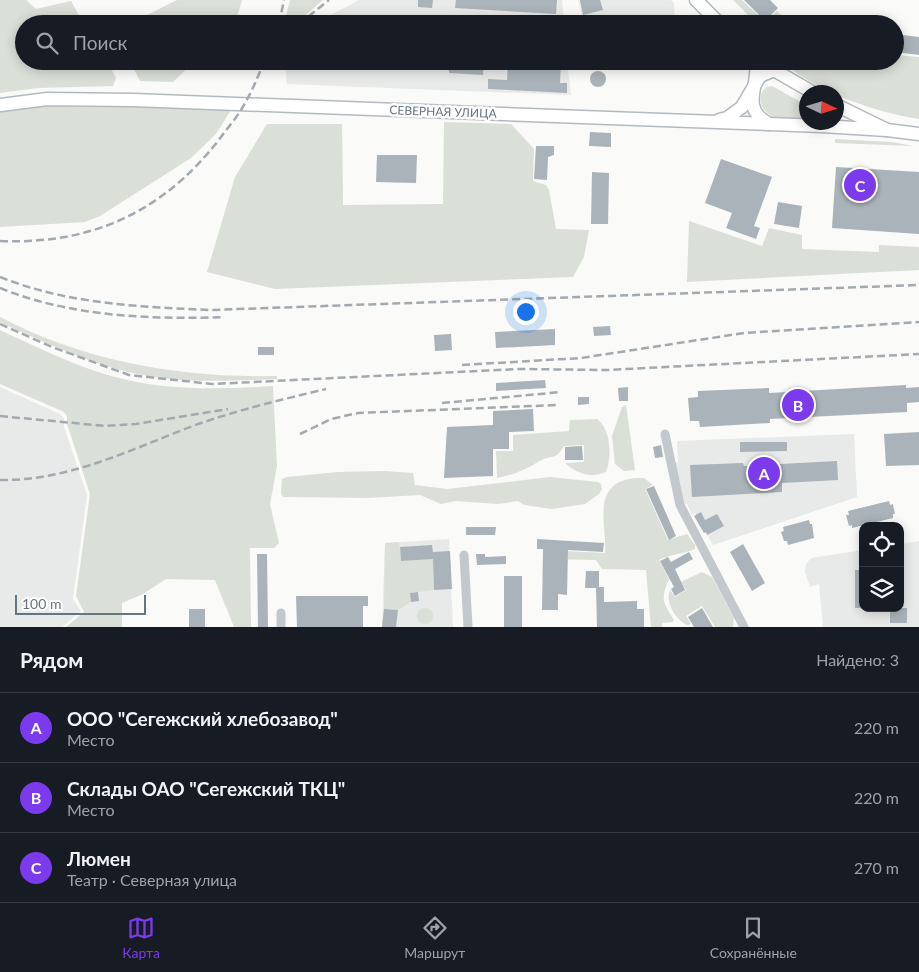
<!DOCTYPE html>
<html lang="ru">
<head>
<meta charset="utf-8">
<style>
	:root { --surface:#171b24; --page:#20242c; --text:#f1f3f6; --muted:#9ea1a6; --line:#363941; --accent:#7c3aed }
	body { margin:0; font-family:Lato,sans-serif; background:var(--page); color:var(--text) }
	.controls { position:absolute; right:15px; bottom:15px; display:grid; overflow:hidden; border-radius:10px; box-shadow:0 2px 12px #0003 }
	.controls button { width:45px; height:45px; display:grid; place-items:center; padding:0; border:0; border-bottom:1px solid var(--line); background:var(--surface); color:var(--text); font:25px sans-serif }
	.compass { position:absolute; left:799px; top:85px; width:45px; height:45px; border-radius:50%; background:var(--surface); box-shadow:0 2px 12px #0003; rotate:94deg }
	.scale { position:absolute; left:15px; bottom:12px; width:131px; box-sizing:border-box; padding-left:5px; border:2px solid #657683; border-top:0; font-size:14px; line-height:18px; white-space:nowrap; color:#657683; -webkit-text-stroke:4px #fff; paint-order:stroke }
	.you { position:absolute; left:525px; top:311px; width:18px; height:18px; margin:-12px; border:4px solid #fff; border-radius:50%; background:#1a73e8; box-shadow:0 0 0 8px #1a73e833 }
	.badge { display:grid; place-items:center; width:32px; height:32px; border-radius:50%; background:var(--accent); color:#fff; font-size:16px; font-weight:700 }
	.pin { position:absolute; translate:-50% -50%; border:2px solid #fff; box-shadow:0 1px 5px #0006 }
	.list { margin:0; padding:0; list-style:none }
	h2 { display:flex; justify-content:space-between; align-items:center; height:65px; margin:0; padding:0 20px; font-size:21px }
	h2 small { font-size:16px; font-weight:400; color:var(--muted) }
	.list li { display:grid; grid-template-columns:32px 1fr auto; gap:15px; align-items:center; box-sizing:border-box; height:70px; padding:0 20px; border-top:1px solid var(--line) }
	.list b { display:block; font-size:19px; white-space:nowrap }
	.list p { margin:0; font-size:16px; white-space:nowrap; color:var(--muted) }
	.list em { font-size:16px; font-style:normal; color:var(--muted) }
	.icon { flex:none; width:28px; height:28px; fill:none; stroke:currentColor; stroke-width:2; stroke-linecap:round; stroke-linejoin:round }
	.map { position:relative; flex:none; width:919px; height:627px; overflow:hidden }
	.search { position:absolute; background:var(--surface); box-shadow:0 2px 12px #0003; left:15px; right:15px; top:15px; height:55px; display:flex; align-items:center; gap:12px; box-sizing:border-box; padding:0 18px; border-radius:28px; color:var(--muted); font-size:19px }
	.sheet { height:275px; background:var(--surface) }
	nav { display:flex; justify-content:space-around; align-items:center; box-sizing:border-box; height:70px; border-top:1px solid var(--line); background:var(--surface); font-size:14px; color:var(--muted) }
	nav a { display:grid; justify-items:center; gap:2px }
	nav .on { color:var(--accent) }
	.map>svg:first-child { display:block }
	.built { fill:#e8e9e9 }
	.green { fill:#dadfd7 }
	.building { fill:#aab3b9 }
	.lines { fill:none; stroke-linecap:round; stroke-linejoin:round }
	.secondary-casing { stroke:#b3babf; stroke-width:15 }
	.street { stroke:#c3c8cc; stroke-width:9 }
	.secondary { stroke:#fff; stroke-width:12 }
	.rail { stroke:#a2aab0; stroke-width:2.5; stroke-dasharray:8 4; stroke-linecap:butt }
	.labels { text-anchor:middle; stroke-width:5; stroke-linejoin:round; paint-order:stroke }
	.street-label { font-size:12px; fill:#657683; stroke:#fff }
</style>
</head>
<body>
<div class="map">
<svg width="919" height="627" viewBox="0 0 919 627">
	<rect width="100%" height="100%" fill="#fafaf8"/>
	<g class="built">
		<polygon points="359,0 562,0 564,24 314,24"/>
		<polygon points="578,0 671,0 674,3 675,24 584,24"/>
		<polygon points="285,61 567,61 571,95 287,84"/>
		<polygon points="0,387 60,414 64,418 64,427 87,495 73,599 81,611 62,627 0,627"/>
		<polygon points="854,434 857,497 713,545 706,533 704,533 695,513 692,515 687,504 684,505 675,463 678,462 677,441"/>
		<polygon points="449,539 453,627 382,627 385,543"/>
		<polygon points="919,541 919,627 823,627 819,584 810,587 805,572 806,564 811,558 863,550 863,608 900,608 900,544"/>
	</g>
	<g class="green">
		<polygon points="0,0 26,0 36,9 71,1 84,24 24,24 24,61 107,61 116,78 113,86 38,88 0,93"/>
		<polygon points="177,0 242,0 235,24 129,24"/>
		<polygon points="290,0 323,0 295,24 284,24"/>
		<polygon points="733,0 742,0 765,22 777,11 783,17 781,24 757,24"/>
		<path d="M895 55 919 57V119C873 112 816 91 781 61H895Z"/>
		<polygon points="130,61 195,61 173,82 140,81"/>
		<path d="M772 86 806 105V119C797 119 787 120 777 118 762 114 755 98 766 87Z"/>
		<polygon points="53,104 233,107 216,134 191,158 100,216 85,222 0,227 0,110"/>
		<polygon points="444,122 511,124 534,149 533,181 546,185 549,190 556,229 589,230 584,257 573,277 275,289 207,272 235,177 267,124 342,124 343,205 443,204"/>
		<polygon points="835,139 892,142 913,146 835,143"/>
		<polygon points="689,221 762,246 769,228 802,235 802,249 879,252 879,245 919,247 919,270 687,282"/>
		<path d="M0 317C86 362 181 378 277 376V379C227 381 177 384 128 372 84 361 41 341 0 322Z"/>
		<path d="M0 330C32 345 65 361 98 372 155 391 214 390 273 386L277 466 270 504 279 543 274 548H250L251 627H234L215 580 166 579 143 594 122 603V627H66L84 612 76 596 90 494 67 424V416L64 412 0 384Z"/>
		<polygon points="626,405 635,470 624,471 615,464 612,436 622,407"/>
		<path d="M597 419C611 429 612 456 606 472 591 479 576 473 565 463L584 462V445L564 446C556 461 551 454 538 462 525 470 513 475 497 478L496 451H513V435L569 431 570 420Z"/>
		<polygon points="384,471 413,473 415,485 447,489 550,477 598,482 601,484 602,489 599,494 585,504 552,509 524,505 518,501 498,504 456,501 441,504 420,495 368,498 283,497 281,493 282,479 287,477 338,472"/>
		<path d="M635 478H644L653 485 645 489 668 540 687 534 695 545V549C683 554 671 554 659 560L669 579C660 600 663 602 674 620L673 622 662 623V627H651L646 570 602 569 596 560 546 559 545 550 605 553C607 524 590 483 635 478Z"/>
		<polygon points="399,542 401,561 433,559 434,590 410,593 411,602 398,610 384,609 385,543"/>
		<path d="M702 572 712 577 734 618 733 627H715L702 606 686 616 691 624 687 625C675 619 665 602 670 590L675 597 686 590 681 582Z"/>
		<circle cx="425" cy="616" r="8"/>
	</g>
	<g class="building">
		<polygon points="418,0 433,0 432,8 418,7"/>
		<polygon points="456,0 557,0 556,14 455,8"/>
		<polygon points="580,0 600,0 603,10 583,15"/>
		<polygon points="744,0 770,0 778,8 765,21"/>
		<polygon points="600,16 649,18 648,24 599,24"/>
		<polygon points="895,34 919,37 919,55 895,52"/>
		<polygon points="388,61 484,61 483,75 449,73 449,70 388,67"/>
		<polygon points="508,61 561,61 560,83 567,83 567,93 488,89 488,79 507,80"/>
		<circle cx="598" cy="79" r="8"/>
		<polygon points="590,132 611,133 611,147 589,146"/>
		<polygon points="536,146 554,146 554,155 548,157 547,180 534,179"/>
		<polygon points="377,155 417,155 416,183 376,182"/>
		<polygon points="721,159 772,177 754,226 760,228 756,239 726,228 732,213 705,203"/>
		<polygon points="836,167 919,172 919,234 832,228"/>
		<polygon points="592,172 609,173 608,224 591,224"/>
		<polygon points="778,202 802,206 799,228 774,224"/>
		<polygon points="610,326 611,335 594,336 593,327"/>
		<polygon points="555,329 555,345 496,348 495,332"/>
		<polygon points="451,334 452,350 435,351 434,335"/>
		<rect x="258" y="347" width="16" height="8"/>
		<polygon points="545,380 546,388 496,391 496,383"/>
		<polygon points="906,385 906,388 919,387 919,402 907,403 907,412 770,419 770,423 700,427 699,421 690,421 688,398 698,397 698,391 769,388 769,393"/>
		<polygon points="628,387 628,401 619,401 618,388"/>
		<polygon points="578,397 589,397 589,404 578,405"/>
		<polygon points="533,409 534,431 509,432 509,449 493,449 493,476 444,478 447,427 493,425 493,411"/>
		<polygon points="919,432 919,465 886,466 884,434"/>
		<polygon points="740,442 787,442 787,451 740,452"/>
		<polygon points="661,445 663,457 655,458 653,447"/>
		<polygon points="582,446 583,460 565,460 565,447"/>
		<polygon points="837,461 838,480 782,483 782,492 692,497 690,465 743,463 744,466"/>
		<polygon points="654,486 676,536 669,540 646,489"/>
		<polygon points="889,501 890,505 893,504 895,514 893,514 893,518 852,528 852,525 849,526 846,515 849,515 848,511"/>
		<polygon points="701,512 705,520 717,514 724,526 707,535 706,532 704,533 694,516"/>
		<polygon points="809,520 810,524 812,524 814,538 788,545 787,541 784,541 781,532 784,531 783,527"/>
		<polygon points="466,527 496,527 495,535 466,535"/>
		<polygon points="537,539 604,543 603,552 568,550 567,595 558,594 558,610 542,610 543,549 537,549"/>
		<polygon points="743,544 765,583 752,591 730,552"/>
		<polygon points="432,545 433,552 450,551 452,589 434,590 433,559 401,561 400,547"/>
		<polygon points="689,552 693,559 675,569 685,590 675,596 671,589 674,587 660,561 668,557 671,562"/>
		<polygon points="257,554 267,554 268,627 258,627"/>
		<polygon points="476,554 485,554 485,557 506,556 506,564 477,565"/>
		<rect x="855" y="570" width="8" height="38"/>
		<polygon points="586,571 599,571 599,587 604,587 604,602 637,601 637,609 644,609 644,627 597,627 596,588 585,588"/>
		<rect x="504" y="576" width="18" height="51"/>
		<polygon points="418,592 419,601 411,602 410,593"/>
		<polygon points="296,596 368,596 368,606 363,606 363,627 297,627"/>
		<polygon points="702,608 713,627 694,627 688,617"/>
		<rect x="890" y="608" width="17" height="15"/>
		<rect x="189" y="609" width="16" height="18"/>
		<polygon points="384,609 398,610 396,627 382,627"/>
	</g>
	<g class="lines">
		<defs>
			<g id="secondary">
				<polyline points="696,0 720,24"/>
				<path d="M756 61C760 87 739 107 769 124"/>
				<polyline points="767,66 812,92"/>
				<polyline points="0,105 47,99 133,100 822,126 887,130"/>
				<polyline points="836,105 887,130 919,134"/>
				<polyline points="719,120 727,118 742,107 760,76 774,70"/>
			</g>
		</defs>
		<use href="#secondary" class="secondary-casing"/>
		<g class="street">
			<polyline points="665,434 680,505 744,627"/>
			<polyline points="464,555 468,627"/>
			<polyline points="281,613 281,627"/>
		</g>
		<use href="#secondary" class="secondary"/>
		<g class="rail">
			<polyline points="279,24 284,0"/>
			<polyline points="299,24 329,0"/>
			<path d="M0 241C92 245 165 211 221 137 229 126 239 115 245 103 253 90 258 75 265 61"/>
			<path d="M0 277C67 304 140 307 211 310L919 285"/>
			<path d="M0 288C68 316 151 320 224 317"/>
			<polyline points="0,324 52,347 129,375 212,384 519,369 607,370 919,354"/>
			<polyline points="462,365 581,358 744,333 919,322"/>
			<polyline points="442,403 561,392"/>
			<polyline points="0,416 105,426 136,424 228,409"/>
			<polyline points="300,434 331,419 358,413 558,405"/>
			<path d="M0 480C72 481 135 447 201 423 242 409 284 399 326 389"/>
		</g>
	</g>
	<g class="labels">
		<g class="street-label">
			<text transform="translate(443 112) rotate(2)" y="4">СЕВЕРНАЯ УЛИЦА</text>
		</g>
	</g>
</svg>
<div class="controls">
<button><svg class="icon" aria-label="locate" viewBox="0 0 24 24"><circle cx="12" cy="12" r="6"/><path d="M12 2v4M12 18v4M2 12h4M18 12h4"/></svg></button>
<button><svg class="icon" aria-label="layers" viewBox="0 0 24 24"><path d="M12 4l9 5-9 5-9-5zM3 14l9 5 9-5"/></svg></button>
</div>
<svg class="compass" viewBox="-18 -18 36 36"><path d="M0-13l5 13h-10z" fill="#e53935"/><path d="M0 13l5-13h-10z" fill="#9ea1a6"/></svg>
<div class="scale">100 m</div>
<div class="you"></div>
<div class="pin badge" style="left:764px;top:473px">A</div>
<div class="pin badge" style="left:798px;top:405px">B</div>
<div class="pin badge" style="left:860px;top:185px">C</div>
<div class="search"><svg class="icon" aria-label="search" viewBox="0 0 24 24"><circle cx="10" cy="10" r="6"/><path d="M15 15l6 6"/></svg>Поиск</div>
</div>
<section class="sheet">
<h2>Рядом<small>Найдено: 3</small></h2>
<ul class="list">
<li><span class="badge">A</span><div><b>ООО &quot;Сегежский хлебозавод&quot;</b><p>Место</p></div><em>220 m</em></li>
<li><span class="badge">B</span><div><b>Склады ОАО &quot;Сегежский ТКЦ&quot;</b><p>Место</p></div><em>220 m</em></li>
<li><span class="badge">C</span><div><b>Люмен</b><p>Театр · Северная улица</p></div><em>270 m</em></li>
</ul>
</section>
<nav>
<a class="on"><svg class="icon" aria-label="map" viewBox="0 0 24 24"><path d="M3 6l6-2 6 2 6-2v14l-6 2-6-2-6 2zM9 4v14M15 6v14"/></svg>Карта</a>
<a><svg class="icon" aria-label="directions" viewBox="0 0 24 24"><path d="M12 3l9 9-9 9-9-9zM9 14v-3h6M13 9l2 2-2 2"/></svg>Маршрут</a>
<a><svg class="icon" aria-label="saved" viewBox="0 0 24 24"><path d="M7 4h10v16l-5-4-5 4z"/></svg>Сохранённые</a>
</nav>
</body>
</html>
